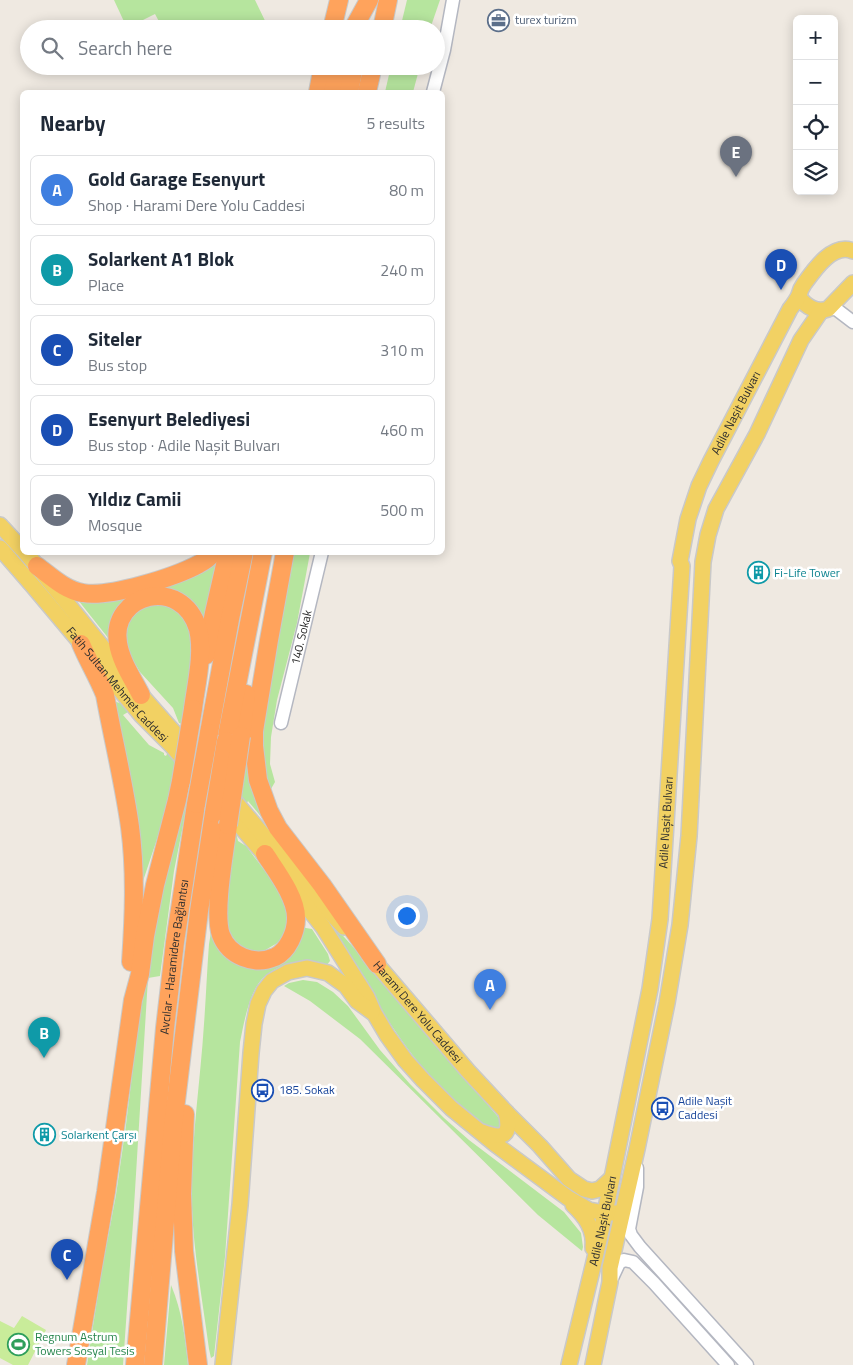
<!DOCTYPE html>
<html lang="en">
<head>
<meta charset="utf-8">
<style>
	:root { --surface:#fff; --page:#f2f2f3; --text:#1f2937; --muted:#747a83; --line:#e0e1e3; --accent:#d93025 }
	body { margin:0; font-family:"Titillium Web",sans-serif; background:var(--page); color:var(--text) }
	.controls { position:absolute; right:15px; top:15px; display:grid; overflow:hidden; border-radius:8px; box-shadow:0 2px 12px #0003 }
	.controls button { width:45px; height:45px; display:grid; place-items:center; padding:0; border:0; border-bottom:1px solid var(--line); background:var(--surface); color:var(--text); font:25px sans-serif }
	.you { position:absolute; left:406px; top:915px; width:18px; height:18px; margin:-12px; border:4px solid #fff; border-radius:50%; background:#1a73e8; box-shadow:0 0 0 8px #1a73e833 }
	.badge { display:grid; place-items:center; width:32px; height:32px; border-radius:50%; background:var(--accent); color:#fff; font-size:16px; font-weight:700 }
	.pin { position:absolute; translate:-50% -41px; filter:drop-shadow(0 1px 2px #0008) }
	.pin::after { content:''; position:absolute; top:26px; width:18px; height:15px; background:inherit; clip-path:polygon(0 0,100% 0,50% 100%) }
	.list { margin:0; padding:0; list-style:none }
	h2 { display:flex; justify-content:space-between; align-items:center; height:65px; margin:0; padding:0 20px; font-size:21px }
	h2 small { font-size:16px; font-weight:400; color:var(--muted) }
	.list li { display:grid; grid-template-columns:32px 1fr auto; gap:15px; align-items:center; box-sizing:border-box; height:70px; margin:0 10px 10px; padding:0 10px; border:1px solid var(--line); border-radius:8px }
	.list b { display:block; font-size:19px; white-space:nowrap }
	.list p { margin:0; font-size:16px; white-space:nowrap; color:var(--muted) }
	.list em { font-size:16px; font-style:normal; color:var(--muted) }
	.icon { flex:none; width:28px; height:28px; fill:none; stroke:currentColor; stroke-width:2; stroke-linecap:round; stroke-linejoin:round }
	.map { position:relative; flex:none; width:853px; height:1365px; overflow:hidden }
	.search { position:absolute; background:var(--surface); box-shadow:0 2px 12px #0003; left:20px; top:20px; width:425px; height:55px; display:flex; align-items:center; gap:12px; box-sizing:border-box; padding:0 18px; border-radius:28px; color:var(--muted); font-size:19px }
	.panel { position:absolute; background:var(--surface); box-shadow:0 2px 12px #0003; left:20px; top:90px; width:425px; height:465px; border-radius:8px }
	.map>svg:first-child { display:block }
	.green { fill:#b6e59e }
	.pitch { fill:#c9ec9a }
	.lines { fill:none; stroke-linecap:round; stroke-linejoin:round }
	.minor-casing { stroke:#b4b7c1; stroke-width:15 }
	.major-casing { stroke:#c9c9c9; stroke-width:18 }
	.highway-casing { stroke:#c9c9c9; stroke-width:20 }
	.minor { stroke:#fff; stroke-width:12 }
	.major { stroke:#f2d163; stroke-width:15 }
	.highway { stroke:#ffa35c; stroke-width:18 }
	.highway-bridge-casing { stroke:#c9c9c9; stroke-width:20; stroke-linecap:butt }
	.highway-bridge { stroke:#ffa35c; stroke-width:18 }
	.labels { text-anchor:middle; stroke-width:5; stroke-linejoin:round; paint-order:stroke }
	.service-label { font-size:12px; fill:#4e5e75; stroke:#fff; text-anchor:start }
	.street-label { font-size:12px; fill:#2e2e2e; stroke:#fff }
	.culture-label { font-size:12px; fill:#0d838f; stroke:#fff; text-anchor:start }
	.transit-label { font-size:12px; fill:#164399; stroke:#fff; text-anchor:start }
	.leisure-label { font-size:12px; fill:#27864d; stroke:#fff; text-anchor:start }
</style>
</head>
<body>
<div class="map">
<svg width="853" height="1365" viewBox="0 0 853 1365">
	<rect width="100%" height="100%" fill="#efe9e1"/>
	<g class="green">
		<polygon points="114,0 255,0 269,29 163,29 155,14 127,28"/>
		<polygon points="407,0 440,0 430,29 400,29"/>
		<polygon points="391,66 420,66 413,92 385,92"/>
		<path d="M220 553 206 631C197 603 186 589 154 589L111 639H109L78 600Z"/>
		<polygon points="291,553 310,553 297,623 277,700 271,737 270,764 275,782 268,794 259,727"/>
		<polygon points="169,604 190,624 193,657 183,724 179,723 173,708 140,672 128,652 126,641 127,622 146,605"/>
		<path d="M116 702C122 703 125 707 128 712L123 715 149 745 164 753V755L166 756 181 725 182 726 171 792 157 839 140 890 116 712Z"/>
		<polygon points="246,748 269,826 248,801 236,825"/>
		<polygon points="185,799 188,800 174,871 160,976 148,978 133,1223 123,1365 87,1365 101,1274 116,1195 126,1125 146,959 153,925"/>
		<polygon points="235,828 238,841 246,846 271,879 282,898 288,915 288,928 279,942 262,952 242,950 229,936 223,906"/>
		<path d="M301 926 306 928 312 929 328 954 330 961 326 966C312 960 298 960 284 965 278 968 269 972 264 977 249 991 244 1023 240 1042L225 1257 214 1356 211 1358 209 1349C203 1303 194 1256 192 1209 190 1147 200 1086 204 1024 206 997 207 971 209 944L211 932 213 937 260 964Z"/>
		<path d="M335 927 384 981 420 1026 499 1118C501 1122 501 1125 498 1129L490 1130C477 1120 462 1110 451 1099 401 1050 367 987 333 928Z"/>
		<polygon points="303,980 317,982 333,992 348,1006 380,1050 410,1084 444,1118 469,1140 564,1212 581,1233 583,1247 582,1251 538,1215 360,1039 310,1001 284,986 289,983"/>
		<path d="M171 1285C182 1311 185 1337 188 1365H164Z"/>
	</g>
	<polygon class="pitch" points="22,1316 46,1330 28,1365 13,1365 0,1358 0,1321 14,1328"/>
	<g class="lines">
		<defs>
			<g id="minor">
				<polyline points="433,92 444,50 453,0"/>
				<polyline points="828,309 836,309 853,322"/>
				<path id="s1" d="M281 723 322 552"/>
				<polyline points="637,1168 637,1187 629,1229 631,1235 640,1247 747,1365"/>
				<polyline points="612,1278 619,1263 624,1260 633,1262 654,1283 728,1365"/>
			</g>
			<g id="major">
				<path d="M799 297C806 307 817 313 828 309L853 283"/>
				<polyline points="0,525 22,549"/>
				<path id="s2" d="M0 548 33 586 142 716 172 746 271 862"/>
				<polyline points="25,552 37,566 141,695 209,772"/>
				<polyline points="226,791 311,892 344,927"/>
				<polyline points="289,884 323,927 367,997 374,1013 387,1035 405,1060 423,1080 451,1108 495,1144 568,1198 589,1210 605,1213 616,1213"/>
				<path id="s3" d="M369 955 468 1071 506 1112 540 1146 569 1179 584 1189 592 1191 600 1189 612 1178"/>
				<path d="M482 1132C503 1140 512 1136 506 1112"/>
				<path d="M573 1205C586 1217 595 1230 593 1248"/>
				<polyline points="223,1365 240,1205 251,1053 254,1024 258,1004 264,991 272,981 288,972 307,968 328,973 339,981 346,986 357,1001 372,1012"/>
				<path id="s4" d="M569 1365 595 1258 605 1213 650 989 660 919 682 566 680 561 688 519 699 486 711 461 790 309C793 305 797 300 799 295 800 291 801 288 804 284 814 270 833 242 853 251"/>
				<polyline points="593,1365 610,1282 610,1268 637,1149 667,1003 680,925 689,836 703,562 708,535 716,509 757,434 801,340 821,311"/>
			</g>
			<g id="highway">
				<polyline points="332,29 339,0"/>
				<polyline points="353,29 369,0"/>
				<polyline points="382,29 388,0"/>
				<polyline points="318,92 323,66"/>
				<polyline points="333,92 340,66"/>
				<polyline points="349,92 354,66"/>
				<polyline points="367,92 373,66"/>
				<polyline points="285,552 269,640 254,731 254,746 258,780 269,811 278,828 322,885 377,964"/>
				<path d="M37 566C52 577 65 590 83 593 109 598 175 577 199 564 205 561 210 557 214 552"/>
				<path d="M81 644C88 661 98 677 105 695 113 739 124 783 130 827 136 872 134 917 131 962"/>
				<polyline points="206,655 214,613 228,552"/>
				<path d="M141 695C133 679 121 662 118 643 110 593 182 575 198 629 204 653 196 685 193 709"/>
				<polyline points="209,733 230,619 244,552"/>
				<polyline points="241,736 246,694"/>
				<polyline points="226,741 263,552"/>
				<path d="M228 825C225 850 213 913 221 935 229 956 254 966 275 957 288 951 296 932 296 919 297 898 276 871 265 854"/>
				<polyline points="185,1114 182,1194 184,1251 198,1365"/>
				<polyline points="76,1365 106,1192 133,1000 140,974 145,936 155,885 177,800 181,781"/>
				<path id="s5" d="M135 1365 165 1028 175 942 196 804"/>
				<polyline points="153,1365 173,1126 199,911 214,813"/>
			</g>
		</defs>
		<use href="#minor" class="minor-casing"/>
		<use href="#major" class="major-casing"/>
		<use href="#highway" class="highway-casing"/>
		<use href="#minor" class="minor"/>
		<use href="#major" class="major"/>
		<use href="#highway" class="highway"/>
		<defs>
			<g id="highway-bridge">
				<polyline points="181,781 193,709"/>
				<polyline points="196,804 209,733"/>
				<polyline points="214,813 226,741"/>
				<polyline points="228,825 241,736"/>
			</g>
		</defs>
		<use href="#highway-bridge" class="highway-bridge-casing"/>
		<use href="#highway-bridge" class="highway-bridge"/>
	</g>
	<defs>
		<symbol id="office-ring" viewBox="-11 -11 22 22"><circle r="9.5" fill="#fff" stroke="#5c6f8a" stroke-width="1.5"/><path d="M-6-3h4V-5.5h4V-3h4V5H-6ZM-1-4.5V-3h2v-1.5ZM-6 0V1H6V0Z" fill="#5c6f8a"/></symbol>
		<symbol id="building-ring" viewBox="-11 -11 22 22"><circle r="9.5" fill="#fff" stroke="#0f9aa8" stroke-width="1.5"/><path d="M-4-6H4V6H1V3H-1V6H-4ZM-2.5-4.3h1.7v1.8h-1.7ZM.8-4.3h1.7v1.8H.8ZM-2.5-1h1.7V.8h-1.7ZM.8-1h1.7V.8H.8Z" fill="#0f9aa8"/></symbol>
		<symbol id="bus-ring" viewBox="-11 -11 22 22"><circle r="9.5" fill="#fff" stroke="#1a4fb4" stroke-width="1.5"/><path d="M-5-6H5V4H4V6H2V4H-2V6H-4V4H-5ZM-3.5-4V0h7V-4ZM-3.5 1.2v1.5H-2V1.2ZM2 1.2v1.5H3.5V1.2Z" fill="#1a4fb4"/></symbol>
		<symbol id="stadium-ring" viewBox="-11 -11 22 22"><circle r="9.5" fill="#fff" stroke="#2e9e5b" stroke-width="1.5"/><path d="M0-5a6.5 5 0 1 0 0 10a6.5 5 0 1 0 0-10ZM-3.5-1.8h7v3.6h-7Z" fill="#2e9e5b"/></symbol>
	</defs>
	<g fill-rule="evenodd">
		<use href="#office-ring" x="486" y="8" width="25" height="25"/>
		<use href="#building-ring" x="746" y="560" width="25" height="25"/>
		<use href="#bus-ring" x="250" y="1078" width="25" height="25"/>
		<use href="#bus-ring" x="650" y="1096" width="25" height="25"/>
		<use href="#building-ring" x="32" y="1122" width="25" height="25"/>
		<use href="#stadium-ring" x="6" y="1332" width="25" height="25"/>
	</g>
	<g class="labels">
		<g class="service-label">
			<text x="515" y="24">turex turizm</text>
		</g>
		<g class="street-label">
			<text dy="4" stroke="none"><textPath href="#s4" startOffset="974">Adile Naşit Bulvarı</textPath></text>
			<text dy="4" stroke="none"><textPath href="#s1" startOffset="88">140. Sokak</textPath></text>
			<text dy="4" stroke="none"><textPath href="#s2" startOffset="180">Fatih Sultan Mehmet Caddesi</textPath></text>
			<text dy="4" stroke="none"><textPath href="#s4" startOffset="552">Adile Naşit Bulvarı</textPath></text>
			<text dy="4" stroke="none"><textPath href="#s5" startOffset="410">Avcılar - Haramidere Bağlantısı</textPath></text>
			<text dy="4" stroke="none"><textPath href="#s3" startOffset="75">Harami Dere Yolu Caddesi</textPath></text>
			<text dy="4" stroke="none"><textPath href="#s4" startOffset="148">Adile Naşit Bulvarı</textPath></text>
		</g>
		<g class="culture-label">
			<text x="774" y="577">Fi-Life Tower</text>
			<text x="61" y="1139">Solarkent Çarşı</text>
		</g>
		<g class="transit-label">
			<text x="279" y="1094">185. Sokak</text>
			<text x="678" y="1105">Adile Naşit<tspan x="678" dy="14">Caddesi</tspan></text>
		</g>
		<g class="leisure-label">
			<text x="35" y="1341">Regnum Astrum<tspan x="35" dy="14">Towers Sosyal Tesis</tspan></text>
		</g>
	</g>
</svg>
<div class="controls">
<button>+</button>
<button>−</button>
<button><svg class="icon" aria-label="locate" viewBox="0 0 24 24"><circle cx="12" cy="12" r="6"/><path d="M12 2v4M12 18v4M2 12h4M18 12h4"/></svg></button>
<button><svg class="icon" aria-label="layers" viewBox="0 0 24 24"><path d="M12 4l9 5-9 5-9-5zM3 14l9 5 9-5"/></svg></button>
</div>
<div class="you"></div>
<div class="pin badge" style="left:490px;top:1010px;background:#3f7fe0">A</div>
<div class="pin badge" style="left:44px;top:1058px;background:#0f9aa8">B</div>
<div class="pin badge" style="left:67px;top:1280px;background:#1a4fb4">C</div>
<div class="pin badge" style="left:781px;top:290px;background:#1a4fb4">D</div>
<div class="pin badge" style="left:736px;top:177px;background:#6b7280">E</div>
<div class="search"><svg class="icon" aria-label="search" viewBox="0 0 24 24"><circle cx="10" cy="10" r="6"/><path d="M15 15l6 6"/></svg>Search here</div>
<section class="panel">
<h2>Nearby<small>5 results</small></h2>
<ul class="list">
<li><span class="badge" style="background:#3f7fe0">A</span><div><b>Gold Garage Esenyurt</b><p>Shop · Harami Dere Yolu Caddesi</p></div><em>80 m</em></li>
<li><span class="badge" style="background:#0f9aa8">B</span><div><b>Solarkent A1 Blok</b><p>Place</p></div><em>240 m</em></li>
<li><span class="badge" style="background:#1a4fb4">C</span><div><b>Siteler</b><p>Bus stop</p></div><em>310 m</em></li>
<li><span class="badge" style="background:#1a4fb4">D</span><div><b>Esenyurt Belediyesi</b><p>Bus stop · Adile Naşit Bulvarı</p></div><em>460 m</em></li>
<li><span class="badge" style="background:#6b7280">E</span><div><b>Yıldız Camii</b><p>Mosque</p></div><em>500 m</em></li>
</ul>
</section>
</div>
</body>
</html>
